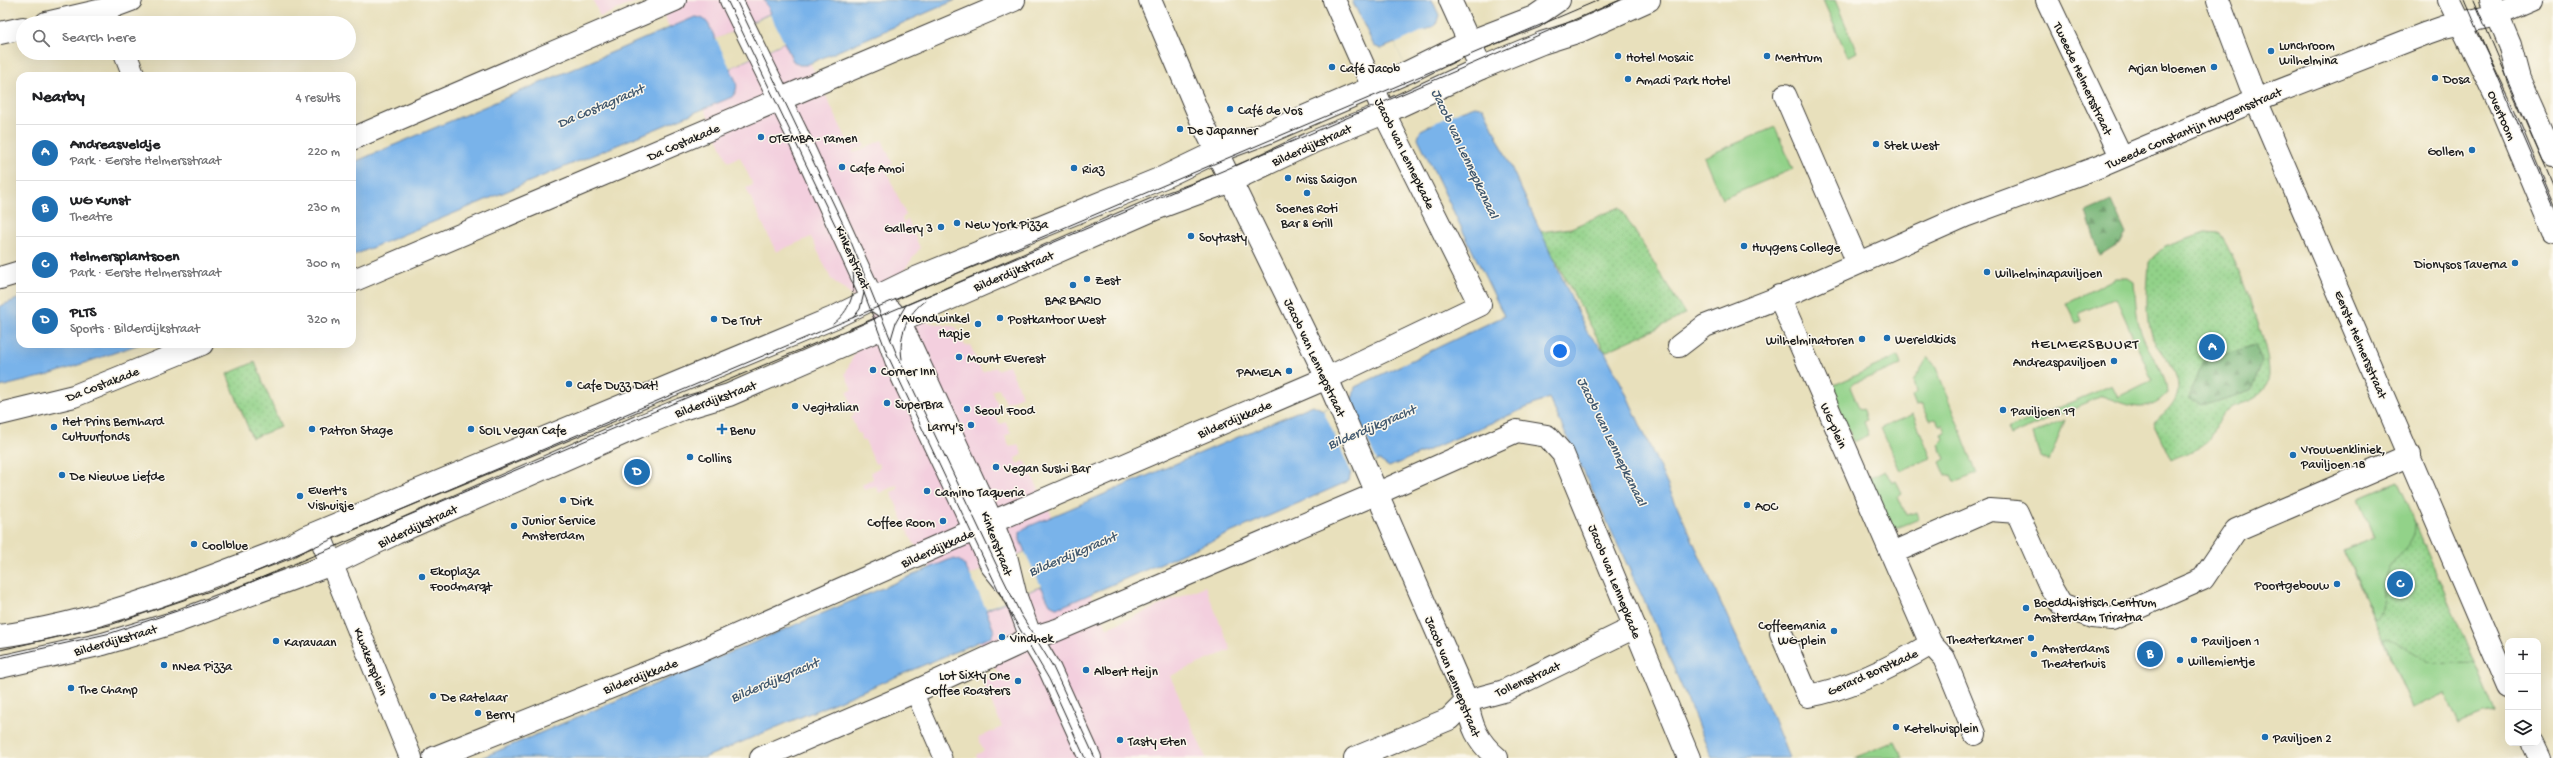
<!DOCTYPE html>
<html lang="en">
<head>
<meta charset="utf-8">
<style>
	:root { --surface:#fff; --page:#f2f2f2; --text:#202124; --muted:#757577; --line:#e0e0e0; --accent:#1f6fb2 }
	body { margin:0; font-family:"Gochi Hand",sans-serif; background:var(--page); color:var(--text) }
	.controls { position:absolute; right:12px; bottom:12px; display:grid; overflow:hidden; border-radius:8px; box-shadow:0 4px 16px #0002 }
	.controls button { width:36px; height:36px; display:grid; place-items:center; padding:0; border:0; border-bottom:1px solid var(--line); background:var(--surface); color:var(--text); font:20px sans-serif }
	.you { position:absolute; left:1560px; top:351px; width:14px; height:14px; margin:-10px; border:3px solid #fff; border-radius:50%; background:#1a73e8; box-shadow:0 0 0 6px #1a73e833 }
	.badge { display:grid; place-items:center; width:26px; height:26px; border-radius:50%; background:var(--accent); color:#fff; font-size:13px; font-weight:700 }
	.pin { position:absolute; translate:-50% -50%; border:2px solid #fff; box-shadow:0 1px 4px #0006 }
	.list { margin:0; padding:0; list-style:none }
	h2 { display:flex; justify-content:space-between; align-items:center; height:52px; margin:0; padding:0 16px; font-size:17px }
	h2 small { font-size:13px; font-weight:400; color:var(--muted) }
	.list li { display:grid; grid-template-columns:26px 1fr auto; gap:12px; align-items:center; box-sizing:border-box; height:56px; padding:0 16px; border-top:1px solid var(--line) }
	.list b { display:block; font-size:15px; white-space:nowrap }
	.list p { margin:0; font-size:13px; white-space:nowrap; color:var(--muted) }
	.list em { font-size:13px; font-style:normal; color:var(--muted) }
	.icon { flex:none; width:22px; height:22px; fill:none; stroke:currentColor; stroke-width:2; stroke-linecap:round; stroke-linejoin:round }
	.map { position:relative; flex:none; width:2553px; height:758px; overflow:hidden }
	.search { position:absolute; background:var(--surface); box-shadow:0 4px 16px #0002; left:16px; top:16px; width:340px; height:44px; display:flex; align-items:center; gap:10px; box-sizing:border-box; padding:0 14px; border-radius:22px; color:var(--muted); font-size:15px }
	.panel { position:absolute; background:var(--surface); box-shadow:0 4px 16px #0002; left:16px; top:72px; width:340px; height:276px; border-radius:12px }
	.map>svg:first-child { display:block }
	.built { fill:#f3cfde }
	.grass { fill:url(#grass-dots); stroke:#577752 }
	.forest { fill:url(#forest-firs); stroke:#486848 }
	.garden { fill:#92d289; stroke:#577752 }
	.water { fill:#79b3ea; stroke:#4a6883 }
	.pier { fill:#e8e0bc }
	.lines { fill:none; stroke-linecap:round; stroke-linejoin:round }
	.pedestrian-casing { stroke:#3b3934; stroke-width:19 }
	.minor-casing { stroke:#3b3934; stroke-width:24 }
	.tertiary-casing { stroke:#3b3934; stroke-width:24 }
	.secondary-casing { stroke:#3b3934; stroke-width:24 }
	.pedestrian { stroke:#fff; stroke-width:17 }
	.minor { stroke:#fff; stroke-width:22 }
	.tertiary { stroke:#fff; stroke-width:22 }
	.secondary { stroke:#fff; stroke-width:22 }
	.tram { stroke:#1c1c1c; stroke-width:1 }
	.poi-dot { fill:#1f6fb2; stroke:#fbf7ec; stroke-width:1.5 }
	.labels { text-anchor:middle; stroke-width:3; stroke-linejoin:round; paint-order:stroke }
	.poi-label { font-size:13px; fill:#1c1c1c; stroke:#fbf7ec; text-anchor:start }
	.street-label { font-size:13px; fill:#1c1c1c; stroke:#fbf7ec }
	.water-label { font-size:14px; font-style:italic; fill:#41586e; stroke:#fbf7ec }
	.quarter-label { font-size:15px; letter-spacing:1px; fill:#1c1c1c; stroke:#fbf7ec }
</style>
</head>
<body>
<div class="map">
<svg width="2553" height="758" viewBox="0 0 2553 758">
	<defs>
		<pattern id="grass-dots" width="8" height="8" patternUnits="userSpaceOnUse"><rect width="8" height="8" fill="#92d289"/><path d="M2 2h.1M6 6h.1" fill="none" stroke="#7db476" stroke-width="1.8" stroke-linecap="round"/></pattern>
		<pattern id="forest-firs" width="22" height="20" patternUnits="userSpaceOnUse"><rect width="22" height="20" fill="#75b475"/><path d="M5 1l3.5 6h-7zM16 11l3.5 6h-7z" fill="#5f925f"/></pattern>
	</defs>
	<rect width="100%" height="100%" fill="#fbf7ec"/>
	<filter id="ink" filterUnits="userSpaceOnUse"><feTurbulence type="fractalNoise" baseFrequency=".025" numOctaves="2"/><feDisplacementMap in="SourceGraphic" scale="8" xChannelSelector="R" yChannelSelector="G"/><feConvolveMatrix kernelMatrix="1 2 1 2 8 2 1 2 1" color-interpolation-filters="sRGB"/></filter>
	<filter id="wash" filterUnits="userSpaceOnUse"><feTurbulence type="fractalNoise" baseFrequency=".012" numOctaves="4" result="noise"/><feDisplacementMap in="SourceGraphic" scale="16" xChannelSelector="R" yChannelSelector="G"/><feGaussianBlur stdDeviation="0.9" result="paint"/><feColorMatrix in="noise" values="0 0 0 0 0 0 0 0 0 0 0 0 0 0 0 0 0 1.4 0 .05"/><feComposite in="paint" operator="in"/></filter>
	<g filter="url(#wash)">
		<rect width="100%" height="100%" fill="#e8e0bc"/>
		<g class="built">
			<polygon points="593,0 640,0 600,17"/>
			<polygon points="657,0 780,0 850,146 862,140 865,146 853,151 853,153 882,140 893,164 885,168 906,215 902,218 903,222 908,220 920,248 873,313 956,327 965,346 970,345 982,372 995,367 997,370 1009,365 1022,396 1006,403 999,388 992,391 1001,411 995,414 1000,424 1006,422 1011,433 1005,436 1010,447 1018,444 1023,455 1015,458 1017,464 1025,461 1107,628 1205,586 1231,650 1170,676 1206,758 977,758 976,755 984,751 978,738 1002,727 982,681 999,674 910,537 891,492 898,489 897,485 879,493 876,486 864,490 862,484 873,479 871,472 880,467 878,463 875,464 865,440 861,441 860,433 858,434 851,417 855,415 854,412 851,413 850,410 853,409 849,405 850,400 847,392 852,390 845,374 873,313 831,279 811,237 776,252 746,188 753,185 740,157 728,162"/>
		</g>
		<g class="grass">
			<path d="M1620 207 1685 314C1659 329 1632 339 1605 352L1540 232 1571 228Z"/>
			<path d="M2205 232 2219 233C2235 253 2276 358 2268 381 2260 406 2234 401 2222 414 2216 421 2214 433 2209 441 2205 447 2178 456 2171 460L2153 422C2185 399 2184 383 2163 353 2159 348 2153 341 2151 335 2144 315 2148 283 2149 261L2165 246Z"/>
			<polygon points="255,362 281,427 252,438 227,374"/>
			<polygon points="2398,482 2495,712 2483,714 2458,724 2445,693 2412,708 2344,550 2374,537 2358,499"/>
		</g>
		<g class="forest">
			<polygon points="2111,201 2126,234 2121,242 2100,255 2086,212"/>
			<polygon points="2255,345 2262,362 2251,391 2202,406 2189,398 2203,361"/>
		</g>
		<g class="garden">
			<polygon points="1823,0 1835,0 1857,52 1848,57"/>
			<polygon points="1775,127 1793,169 1722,199 1704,157"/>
			<path d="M2116 278H2128L2134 282C2136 301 2136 323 2144 340 2153 359 2167 373 2167 394 2147 417 2126 404 2102 396L2010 436 2007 429 2112 385 2118 397 2152 380 2116 298 2079 313 2082 321 2076 323 2066 303Z"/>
			<polygon points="1898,356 1901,365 1854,383 1850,387 1860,410 1863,409 1867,420 1864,422 1869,435 1854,442 1830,387"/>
			<polygon points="1928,357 1936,367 1977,474 1955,482 1952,475 1946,476 1940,462 1945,459 1939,444 1944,439 1942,434 1946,432 1943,425 1939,425 1936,419 1930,420 1922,405 1916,406 1912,396 1916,392 1913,382"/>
			<polygon points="1913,414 1931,458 1900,471 1881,428"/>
			<polygon points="2065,420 2049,462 2040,457 2033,434"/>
			<polygon points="1885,470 1892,483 1896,481 1902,493 1898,496 1906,515 1917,512 1919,519 1892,530 1869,478"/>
			<path d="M2398 482C2403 495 2415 514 2415 528 2414 545 2393 557 2387 572 2381 586 2388 611 2375 619L2344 550 2374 537 2358 499Z"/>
			<path d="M2383 638C2396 637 2413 656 2428 661 2444 667 2465 660 2474 663L2495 712 2483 714 2458 724 2445 693 2412 708Z"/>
			<polygon points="1895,741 1903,758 1856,758 1856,757"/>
		</g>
		<g class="water">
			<path d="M764 0H956L806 65H799L793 61 784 42 730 68C735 79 741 87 732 97L352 256V163L695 17C709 17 710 29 716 40L771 13Z"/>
			<path d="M1352 0H1432L1439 15 1436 25 1424 31 1461 111 1475 106 1484 108 1587 332 1605 352 1623 387 1771 713 1789 758H1712L1655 624 1549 398 1389 467 1379 460 1351 472 1349 481 1063 606 1056 607 1050 604 1041 586 986 610 994 631 990 637 704 758H481L951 559C963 559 965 566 970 576L1025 552 1020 540V532L1025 528 1313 405 1323 410 1349 399 1353 397 1355 387 1504 316 1418 138 1421 130 1433 124 1395 43 1381 49 1374 46Z"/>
			<polygon points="20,298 20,344 140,344 49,375 0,387 0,306"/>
		</g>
		<g class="pier">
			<polygon points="770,14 784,42 730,68 716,39"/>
			<polygon points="1425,30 1462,110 1432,124 1395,44"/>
			<polygon points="1349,399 1377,461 1351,472 1323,410"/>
			<polygon points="1025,552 1041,586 986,609 970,575"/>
		</g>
	</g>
	<g filter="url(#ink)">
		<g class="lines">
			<defs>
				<polyline id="pedestrian" points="914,692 943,758"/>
				<g id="minor">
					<path d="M1150 0 1202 122 1327 378 1467 701C1471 726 1477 741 1497 758"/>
					<polyline points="1450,0 1481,68"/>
					<polyline points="2047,0 2121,156"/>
					<polyline points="2218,0 2256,100 2508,687"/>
					<polyline points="46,23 107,9 131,0"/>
					<polyline points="0,33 23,28"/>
					<polyline points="125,53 134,76"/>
					<polyline points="1785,95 1858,263"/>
					<polyline points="352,139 675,0"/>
					<polyline points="0,278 20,272"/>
					<polyline points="352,281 1014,0"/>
					<polyline points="1779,296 1931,644 1944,658 1975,734"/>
					<polyline points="1679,346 1705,326 1798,290 1965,216 2101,166 2256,100 2427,33 2444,27 2497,15 2532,0"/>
					<polyline points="0,414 74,396 202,344"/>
					<polyline points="321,533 323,543 411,758"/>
					<polyline points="1892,553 1990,510 2017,512 2049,584 2061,605 2093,617 2112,619 2203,579 2236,530 2410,455"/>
					<path d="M1781 633 1808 696C1848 689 1896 665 1931 644"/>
					<polyline points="2532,743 2539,758"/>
					<polyline points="434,758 701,651 992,522 1327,378 1480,305 1389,123 1334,0"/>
					<polyline points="761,758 914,692 1031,638 1057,630 1378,493 1517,431 1547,436 1563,454 1689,758"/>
					<polyline points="1355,758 1449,719 1467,701 1504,691 1635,627"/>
				</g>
				<g id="tertiary">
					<polyline points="731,0 796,132 872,298 891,311 899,320 992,522 1007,560 1016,597 1031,638 1050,670 1090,758"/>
					<polyline points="884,326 901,374 992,566 1012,591"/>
					<path d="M0 636C101 622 192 584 286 548L306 537 833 318 911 280 1164 177 1216 152 1269 132 1408 72 1469 42 1534 17 1559 0"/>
					<polyline points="0,667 103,644 176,622 332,564 396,533 638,427 682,409 729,395 1155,209 1231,181 1313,142 1384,113 1481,68 1542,43 1580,31 1649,0"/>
				</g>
				<g id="secondary">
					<polyline points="2449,0 2500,105 2553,231"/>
					<polyline points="2491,0 2510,45 2519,79 2553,156"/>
				</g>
			</defs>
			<use href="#pedestrian" class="pedestrian-casing"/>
			<use href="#minor" class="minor-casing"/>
			<use href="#tertiary" class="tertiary-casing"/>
			<use href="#secondary" class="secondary-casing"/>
			<use href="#pedestrian" class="pedestrian"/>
			<use href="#minor" class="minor"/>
			<use href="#tertiary" class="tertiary"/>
			<use href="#secondary" class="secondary"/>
			<g class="tram">
				<polyline points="727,0 840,235 861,285 888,356 938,462 1004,602 1049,679 1085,758"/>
				<polyline points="736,0 847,232 897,355 996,564 1020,613 1052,665 1095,758"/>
				<polyline points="2465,0 2553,205"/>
				<polyline points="2474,0 2553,185"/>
				<polyline points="853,318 860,309 864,293"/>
				<path d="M833 324C850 311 856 293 853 272"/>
				<polyline points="891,339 896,322 906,305"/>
				<path d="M902 359C898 336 907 313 926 300"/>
				<polyline points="0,650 110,625 213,590 1599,0"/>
				<polyline points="0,658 111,633 204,602 1305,136 1620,0"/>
			</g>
		</g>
	</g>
	<g class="poi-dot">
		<circle cx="2271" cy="51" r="4"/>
		<circle cx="1618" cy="56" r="4"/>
		<circle cx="1767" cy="56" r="4"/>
		<circle cx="1332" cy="67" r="4"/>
		<circle cx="2214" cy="67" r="4"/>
		<circle cx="2435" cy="78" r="4"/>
		<circle cx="1628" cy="79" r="4"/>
		<circle cx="1230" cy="109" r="4"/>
		<circle cx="1180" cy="129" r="4"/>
		<circle cx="761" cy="137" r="4"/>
		<circle cx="1876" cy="144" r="4"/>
		<circle cx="2472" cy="150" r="4"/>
		<circle cx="842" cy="167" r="4"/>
		<circle cx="1074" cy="168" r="4"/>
		<circle cx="1288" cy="178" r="4"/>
		<circle cx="1307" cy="193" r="4"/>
		<circle cx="957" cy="223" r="4"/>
		<circle cx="941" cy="227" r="4"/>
		<circle cx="1191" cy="236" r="4"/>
		<circle cx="1744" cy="246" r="4"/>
		<circle cx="2515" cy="263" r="4"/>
		<circle cx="1987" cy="272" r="4"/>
		<circle cx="1087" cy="279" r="4"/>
		<circle cx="1073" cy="285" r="4"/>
		<circle cx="1000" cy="318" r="4"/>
		<circle cx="714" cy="319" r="4"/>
		<circle cx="978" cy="324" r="4"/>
		<circle cx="1887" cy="338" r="4"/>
		<circle cx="1862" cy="339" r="4"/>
		<circle cx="959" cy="357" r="4"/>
		<circle cx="2114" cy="361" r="4"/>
		<circle cx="873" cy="370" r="4"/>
		<circle cx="1289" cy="371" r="4"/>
		<circle cx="569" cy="384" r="4"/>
		<circle cx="887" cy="403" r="4"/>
		<circle cx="795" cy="406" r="4"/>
		<circle cx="967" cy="409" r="4"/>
		<circle cx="2003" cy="410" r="4"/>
		<circle cx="971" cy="425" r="4"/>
		<circle cx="54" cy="427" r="4"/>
		<circle cx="312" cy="429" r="4"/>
		<circle cx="471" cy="429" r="4"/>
		<path d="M720 423h4v4h4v4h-4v4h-4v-4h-4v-4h4z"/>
		<circle cx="2293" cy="455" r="4"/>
		<circle cx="690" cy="457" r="4"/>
		<circle cx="996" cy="467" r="4"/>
		<circle cx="62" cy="475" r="4"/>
		<circle cx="927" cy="491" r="4"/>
		<circle cx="300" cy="496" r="4"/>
		<circle cx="563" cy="500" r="4"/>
		<circle cx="1747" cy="505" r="4"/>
		<circle cx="943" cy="521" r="4"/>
		<circle cx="514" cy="526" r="4"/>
		<circle cx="194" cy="544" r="4"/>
		<circle cx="422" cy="577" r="4"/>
		<circle cx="2337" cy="584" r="4"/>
		<circle cx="2026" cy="608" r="4"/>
		<circle cx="1834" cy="631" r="4"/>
		<circle cx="1002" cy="637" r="4"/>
		<circle cx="2031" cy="638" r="4"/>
		<circle cx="2194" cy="640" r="4"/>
		<circle cx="276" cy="641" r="4"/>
		<circle cx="2034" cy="654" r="4"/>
		<circle cx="2180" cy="660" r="4"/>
		<circle cx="164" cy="665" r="4"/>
		<circle cx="1086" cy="670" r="4"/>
		<circle cx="1018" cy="681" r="4"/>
		<circle cx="71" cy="688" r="4"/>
		<circle cx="433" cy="696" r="4"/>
		<circle cx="478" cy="713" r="4"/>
		<circle cx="1896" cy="727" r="4"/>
		<circle cx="2265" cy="737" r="4"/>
		<circle cx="1120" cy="740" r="4"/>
	</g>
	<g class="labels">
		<g class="poi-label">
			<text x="2279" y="49">Lunchroom<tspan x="2279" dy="15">Wilhelmina</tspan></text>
			<text x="1626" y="61">Hotel Mosaic</text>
			<text x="1775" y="61">Mentrum</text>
			<text x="1340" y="72">Café Jacob</text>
			<text x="2206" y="72" text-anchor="end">Arjan bloemen</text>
			<text x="2443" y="83">Dosa</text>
			<text x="1636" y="84">Amadi Park Hotel</text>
			<text x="1238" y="114">Café de Vos</text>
			<text x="1188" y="134">De Japanner</text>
			<text x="769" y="142">OTEMBA - ramen</text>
			<text x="1884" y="149">Stek West</text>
			<text x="2464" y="155" text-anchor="end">Gollem</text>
			<text x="850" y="172">Cafe Amoi</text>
			<text x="1082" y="173">Riaz</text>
			<text x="1296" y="183">Miss Saigon</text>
			<text x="1307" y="212" text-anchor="middle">Soenes Roti<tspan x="1307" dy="15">Bar &amp; Grill</tspan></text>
			<text x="965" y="228">New York Pizza</text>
			<text x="933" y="232" text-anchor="end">Gallery 3</text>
			<text x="1199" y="241">Soytasty</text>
			<text x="1752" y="251">Huygens College</text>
			<text x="2507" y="268" text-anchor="end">Dionysos Taverna</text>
			<text x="1995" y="277">Wilhelminapaviljoen</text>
			<text x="1095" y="284">Zest</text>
			<text x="1073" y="304" text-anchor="middle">BAR BARIO</text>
			<text x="970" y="322" text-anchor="end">Avondwinkel<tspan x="970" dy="15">Hapje</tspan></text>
			<text x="1008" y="323">Postkantoor West</text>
			<text x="722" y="324">De Trut</text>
			<text x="1895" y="343">Wereldkids</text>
			<text x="1854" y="344" text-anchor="end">Wilhelminatoren</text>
			<text x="967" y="362">Mount Everest</text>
			<text x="2106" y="366" text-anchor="end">Andreaspaviljoen</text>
			<text x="881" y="375">Corner Inn</text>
			<text x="1281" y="376" text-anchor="end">PAMELA</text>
			<text x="577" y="389">Cafe Duzz Dat!</text>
			<text x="895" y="408">SuperBra</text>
			<text x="803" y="411">Vegitalian</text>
			<text x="975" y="414">Seoul Food</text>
			<text x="2011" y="415">Paviljoen 19</text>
			<text x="62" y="425">Het Prins Bernhard<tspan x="62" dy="15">Cultuurfonds</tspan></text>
			<text x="963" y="430" text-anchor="end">Larry's</text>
			<text x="320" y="434">Patron Stage</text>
			<text x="479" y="434">SOIL Vegan Cafe</text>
			<text x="730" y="434">Benu</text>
			<text x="2301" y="453">Vrouwenkliniek,<tspan x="2301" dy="15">Paviljoen 18</tspan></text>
			<text x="698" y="462">Collins</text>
			<text x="1004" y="472">Vegan Sushi Bar</text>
			<text x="70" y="480">De Nieuwe Liefde</text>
			<text x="308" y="494">Evert's<tspan x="308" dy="15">Vishuisje</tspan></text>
			<text x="935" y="496">Camino Taqueria</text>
			<text x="571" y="505">Dirk</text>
			<text x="1755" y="510">AOC</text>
			<text x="522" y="524">Junior Service<tspan x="522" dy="15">Amsterdam</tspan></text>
			<text x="935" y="526" text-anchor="end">Coffee Room</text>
			<text x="202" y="549">Coolblue</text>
			<text x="430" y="575">Ekoplaza<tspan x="430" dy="15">Foodmarqt</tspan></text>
			<text x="2329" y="589" text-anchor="end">Poortgebouw</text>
			<text x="2034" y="606">Boeddhistisch Centrum<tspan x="2034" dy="15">Amsterdam Triratna</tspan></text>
			<text x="1826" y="629" text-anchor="end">Coffeemania<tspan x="1826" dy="15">WG-plein</tspan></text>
			<text x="1010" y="642">Vindhek</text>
			<text x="2023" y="643" text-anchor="end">Theaterkamer</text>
			<text x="2202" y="645">Paviljoen 1</text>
			<text x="284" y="646">Karavaan</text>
			<text x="2042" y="652">Amsterdams<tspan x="2042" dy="15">Theaterhuis</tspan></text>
			<text x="2188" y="665">Willemientje</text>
			<text x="172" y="670">nNea Pizza</text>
			<text x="1094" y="675">Albert Heijn</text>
			<text x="1010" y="679" text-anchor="end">Lot Sixty One<tspan x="1010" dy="15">Coffee Roasters</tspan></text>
			<text x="79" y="693">The Champ</text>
			<text x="441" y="701">De Ratelaar</text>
			<text x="486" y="718">Berry</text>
			<text x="1904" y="732">Ketelhuisplein</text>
			<text x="2273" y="742">Paviljoen 2</text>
			<text x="1128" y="745">Tasty Eten</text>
		</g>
		<g class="street-label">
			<text transform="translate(2084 78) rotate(65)" y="5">Tweede Helmersstraat</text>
			<text transform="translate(2503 115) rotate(66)" y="5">Overtoom</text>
			<text transform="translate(2193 127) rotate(-23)" y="5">Tweede Constantijn Huygensstraat</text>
			<text transform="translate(683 141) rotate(-23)" y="5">Da Costakade</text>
			<text transform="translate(1311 144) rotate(-24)" y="5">Bilderdijkstraat</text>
			<text transform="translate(1406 153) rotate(64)" y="5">Jacob van Lennepkade</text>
			<text transform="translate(854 257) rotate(66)" y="5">Kinkerstraat</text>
			<text transform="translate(1013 270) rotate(-23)" y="5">Bilderdijkstraat</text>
			<text transform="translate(2362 344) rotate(67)" y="5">Eerste Helmersstraat</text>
			<text transform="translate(1316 357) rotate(65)" y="5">Jacob van Lennepstraat</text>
			<text transform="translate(102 383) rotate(-21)" y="5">Da Costakade</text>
			<text transform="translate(715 398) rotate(-20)" y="5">Bilderdijkstraat</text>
			<text transform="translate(1234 418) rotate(-23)" y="5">Bilderdijkkade</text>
			<text transform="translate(1835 425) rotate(66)" y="5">WG-plein</text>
			<text transform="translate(417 525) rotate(-25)" y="5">Bilderdijkstraat</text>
			<text transform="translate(998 543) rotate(69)" y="5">Kinkerstraat</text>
			<text transform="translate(937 547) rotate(-24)" y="5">Bilderdijkkade</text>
			<text transform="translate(1616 581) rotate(68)" y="5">Jacob van Lennepkade</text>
			<text transform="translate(115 639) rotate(-16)" y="5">Bilderdijkstraat</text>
			<text transform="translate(372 661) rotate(68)" y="5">Kwakersplein</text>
			<text transform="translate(1872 671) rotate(-24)" y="5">Gerard Borstkade</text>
			<text transform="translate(640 675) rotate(-21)" y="5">Bilderdijkkade</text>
			<text transform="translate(1454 676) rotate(68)" y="5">Jacob van Lennepstraat</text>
			<text transform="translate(1527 678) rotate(-24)" y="5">Tollensstraat</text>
		</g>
		<g class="water-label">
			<text transform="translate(600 105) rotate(-23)" y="5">Da Costagracht</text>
			<text transform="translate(1466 153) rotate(65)" y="5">Jacob van Lennepkanaal</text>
			<text transform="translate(1371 426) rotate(-23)" y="5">Bilderdijkgracht</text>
			<text transform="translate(1613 441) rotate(64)" y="5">Jacob van Lennepkanaal</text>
			<text transform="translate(1072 553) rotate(-23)" y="5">Bilderdijkgracht</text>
			<text transform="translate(774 679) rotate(-23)" y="5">Bilderdijkgracht</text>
		</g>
		<g class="quarter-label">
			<text x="2085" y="348">HELMERSBUURT</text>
		</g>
	</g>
</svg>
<div class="controls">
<button>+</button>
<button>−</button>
<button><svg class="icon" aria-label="layers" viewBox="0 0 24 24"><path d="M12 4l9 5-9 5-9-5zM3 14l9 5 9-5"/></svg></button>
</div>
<div class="you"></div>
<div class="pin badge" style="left:2212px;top:347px">A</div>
<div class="pin badge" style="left:2150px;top:654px">B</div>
<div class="pin badge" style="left:2400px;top:584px">C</div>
<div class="pin badge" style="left:637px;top:472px">D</div>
<div class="search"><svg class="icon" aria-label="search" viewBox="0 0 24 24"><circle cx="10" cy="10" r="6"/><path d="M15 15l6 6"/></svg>Search here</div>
<section class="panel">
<h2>Nearby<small>4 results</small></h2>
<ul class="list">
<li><span class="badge">A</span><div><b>Andreasveldje</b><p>Park · Eerste Helmersstraat</p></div><em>220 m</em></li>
<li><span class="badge">B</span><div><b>WG Kunst</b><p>Theatre</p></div><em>230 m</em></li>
<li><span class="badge">C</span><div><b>Helmersplantsoen</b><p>Park · Eerste Helmersstraat</p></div><em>300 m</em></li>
<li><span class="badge">D</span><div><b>PLTS</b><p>Sports · Bilderdijkstraat</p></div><em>320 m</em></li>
</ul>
</section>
</div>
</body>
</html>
